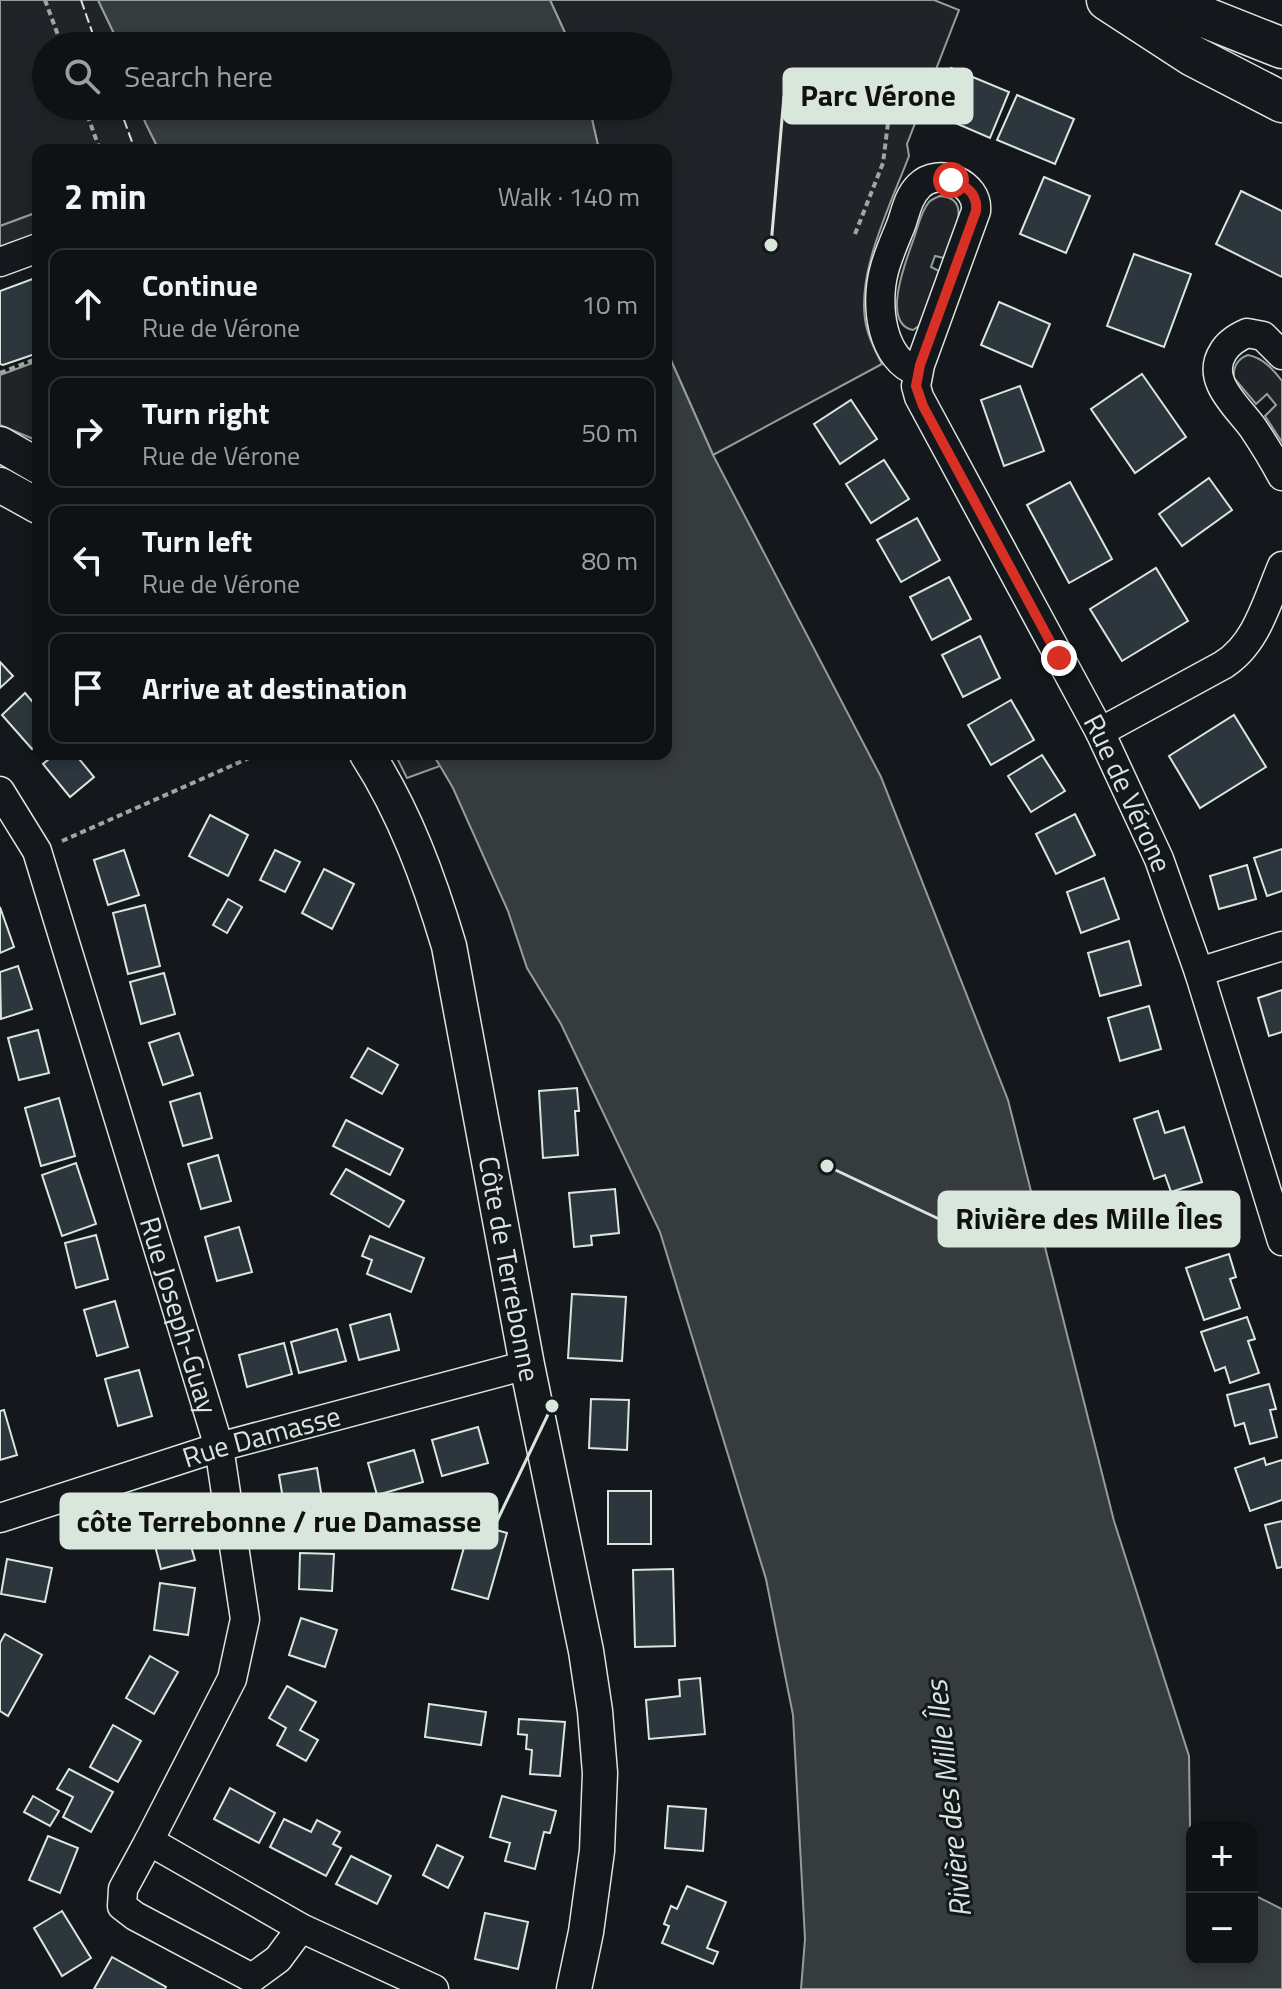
<!DOCTYPE html>
<html lang="en">
<head>
<meta charset="utf-8">
<style>
	:root { --surface:#0f1215; --page:#181b1e; --text:#f1f3f6; --muted:#9b9ea0; --line:#2f3234 }
	body { margin:0; font-family:"Titillium Web",sans-serif; background:var(--page); color:var(--text) }
	.controls { position:absolute; right:24px; bottom:24px; display:grid; overflow:hidden; border-radius:16px; box-shadow:0 4px 12px #0003 }
	.controls button { width:72px; height:72px; display:grid; place-items:center; padding:0; border:0; border-bottom:2px solid var(--line); background:var(--surface); color:var(--text); font:40px sans-serif }
	.stop { position:absolute; width:24px; height:24px; margin:-18px; border:6px solid #d93025; border-radius:50%; background:#fff }
	.stop.end { background:#d93025; border-color:#fff; box-shadow:0 2px 8px #0008 }
	.list { margin:0; padding:0; list-style:none }
	h2 { display:flex; justify-content:space-between; align-items:center; height:104px; margin:0; padding:0 32px; font-size:34px }
	h2 small { font-size:26px; font-weight:400; color:var(--muted) }
	.list li { display:grid; grid-template-columns:52px 1fr auto; gap:24px; align-items:center; box-sizing:border-box; height:112px; margin:0 16px 16px; padding:0 16px; border:2px solid var(--line); border-radius:16px }
	.list b { display:block; font-size:30px; white-space:nowrap }
	.list p { margin:0; font-size:26px; white-space:nowrap; color:var(--muted) }
	.list em { font-size:26px; font-style:normal; color:var(--muted) }
	.icon { flex:none; width:44px; height:44px; fill:none; stroke:currentColor; stroke-width:2; stroke-linecap:round; stroke-linejoin:round }
	.map { position:relative; flex:none; width:1282px; height:1989px; overflow:hidden }
	.search { position:absolute; background:var(--surface); box-shadow:0 4px 12px #0003; left:32px; top:32px; width:640px; height:88px; display:flex; align-items:center; gap:20px; box-sizing:border-box; padding:0 28px; border-radius:44px; color:var(--muted); font-size:30px }
	.panel { position:absolute; background:var(--surface); box-shadow:0 4px 12px #0003; left:32px; top:144px; width:640px; height:616px; border-radius:16px }
	.map>svg:first-child { display:block }
	.green { fill:#202428; stroke:#939e99; stroke-width:2 }
	.parking { fill:#24282b; stroke:#939e99; stroke-width:2 }
	.water { fill:#363b3e; stroke:#939e99; stroke-width:2 }
	.building { fill:#2c363c; stroke:#d8e6dc; stroke-width:2 }
	.lines { fill:none; stroke-linecap:round; stroke-linejoin:round }
	.minor-casing { stroke:#d8e6dc; stroke-width:31 }
	.major-casing { stroke:#d8e6dc; stroke-width:37 }
	.highway-casing { stroke:#d8e6dc; stroke-width:43 }
	.path { stroke:#9da8a2; stroke-width:4; stroke-dasharray:6 4; stroke-linecap:butt }
	.minor { stroke:#14181c; stroke-width:28 }
	.major { stroke:#14181c; stroke-width:34 }
	.highway { stroke:#14181c; stroke-width:40 }
	.fence { stroke:#d8e6dc; stroke-width:2; stroke-dasharray:10 4; stroke-linecap:butt }
	.route { stroke:#d93025; stroke-width:10 }
	.labels { text-anchor:middle; stroke-width:6; stroke-linejoin:round; paint-order:stroke }
	.street-label { font-size:28px; fill:#d8e6dc; stroke:#14181c }
	.water-label { font-size:30px; font-style:italic; fill:#d8e6dc; stroke:#14181c }
	.leader { fill:none; stroke:#d8e6dc; stroke-width:3 }
	.callout-dot { fill:#d8e6dc; stroke:#14181c; stroke-width:3 }
	.callout { fill:#d8e6dc; stroke:#d8e6dc; stroke-width:3 }
	.callout-label { font-size:30px; text-anchor:middle; font-weight:bold; fill:#111 }
</style>
</head>
<body>
<div class="map">
<svg width="1282" height="1989" viewBox="0 0 1282 1989">
	<rect width="100%" height="100%" fill="#14181c"/>
	<g class="green">
		<polygon points="0,0 98,0 120,46 46,46 46,106 141,106 145,122 159,150 38,150 38,212 0,226"/>
		<path d="M550 0H934L959 10 907 144 909 156C891 204 853 278 867 329 870 341 876 352 882 364L713 455 666 349V150H599L589 106H658V46H571Z"/>
		<path d="M940 196C975 198 951 239 944 258L935 256 931 267 939 271 920 325 913 330C880 324 907 258 914 238 918 227 921 211 929 202 932 199 935 198 940 196Z"/>
		<path d="M1248 355C1263 358 1273 369 1282 381V442L1265 416 1276 405 1267 394 1256 404 1234 378C1233 367 1237 359 1248 355Z"/>
		<polygon points="38,361 38,441 0,425 0,375"/>
		<polygon points="395,754 433,754 440,766 407,778"/>
	</g>
	<polygon class="parking" points="38,212 38,248 0,262 0,226"/>
	<g class="water">
		<polygon points="98,0 550,0 571,46 120,46"/>
		<polygon points="141,106 589,106 599,150 159,150 145,122"/>
		<polygon points="666,349 713,455 881,777 1008,1100 1114,1521 1189,1756 1192,1959 1252,1959 1252,1894 1282,1909 1282,1989 801,1989 805,1939 793,1715 766,1579 660,1232 561,1024 527,968 508,911 453,788 433,754 666,754"/>
	</g>
	<g class="building">
		<polygon points="951,68 1009,92 990,138 932,113"/>
		<polygon points="1017,95 1074,119 1055,164 997,140"/>
		<polygon points="1044,177 1090,196 1066,253 1020,234"/>
		<polygon points="1241,191 1282,211 1282,277 1216,244"/>
		<polygon points="1134,254 1191,274 1164,347 1107,326"/>
		<polygon points="38,277 38,353 3,365 0,364 0,291"/>
		<polygon points="999,302 1050,324 1032,367 981,345"/>
		<polygon points="1142,374 1186,437 1135,473 1091,409"/>
		<polygon points="1020,386 1044,451 1004,466 981,400"/>
		<polygon points="851,400 877,439 840,464 814,424"/>
		<polygon points="884,460 909,499 871,523 846,484"/>
		<polygon points="1209,478 1232,510 1182,546 1159,514"/>
		<polygon points="1070,482 1112,559 1069,583 1027,505"/>
		<polygon points="917,518 940,560 901,582 877,540"/>
		<polygon points="1156,568 1188,621 1122,661 1090,609"/>
		<polygon points="949,577 971,619 932,640 910,597"/>
		<polygon points="980,636 1000,678 963,697 942,655"/>
		<polygon points="0,662 13,676 0,688"/>
		<polygon points="25,693 38,708 38,743 32,749 2,715"/>
		<polygon points="1011,700 1034,740 991,765 968,725"/>
		<polygon points="1234,715 1266,767 1200,808 1169,756"/>
		<polygon points="55,754 75,754 94,777 70,797 43,764"/>
		<polygon points="1042,755 1065,791 1031,812 1008,776"/>
		<polygon points="1075,814 1095,855 1056,874 1036,834"/>
		<polygon points="210,815 248,835 228,876 189,856"/>
		<polygon points="1282,849 1282,891 1267,896 1254,858"/>
		<polygon points="124,850 139,895 108,905 94,860"/>
		<polygon points="275,850 300,862 285,892 260,880"/>
		<polygon points="1247,865 1256,899 1219,909 1210,876"/>
		<polygon points="324,869 354,884 332,929 302,913"/>
		<polygon points="1104,878 1119,919 1081,933 1067,892"/>
		<polygon points="228,899 242,907 227,933 213,925"/>
		<polygon points="145,905 160,966 128,974 113,913"/>
		<polygon points="0,907 14,947 0,953"/>
		<polygon points="1129,941 1141,985 1100,996 1088,953"/>
		<polygon points="18,966 32,1009 1,1019 0,972"/>
		<polygon points="164,973 175,1014 141,1024 130,982"/>
		<polygon points="1282,990 1282,1032 1269,1036 1258,998"/>
		<polygon points="1149,1006 1161,1049 1120,1061 1108,1018"/>
		<polygon points="38,1030 49,1073 19,1080 8,1038"/>
		<polygon points="179,1033 193,1075 163,1085 149,1043"/>
		<polygon points="368,1048 398,1065 382,1094 351,1077"/>
		<polygon points="577,1088 579,1111 575,1111 578,1155 543,1158 539,1091"/>
		<polygon points="200,1093 212,1138 183,1146 170,1102"/>
		<polygon points="59,1098 75,1156 41,1166 25,1108"/>
		<polygon points="1158,1111 1165,1133 1184,1127 1202,1182 1171,1192 1165,1175 1154,1179 1134,1119"/>
		<polygon points="346,1120 403,1149 390,1175 333,1146"/>
		<polygon points="218,1155 231,1201 201,1209 188,1164"/>
		<polygon points="76,1163 96,1224 62,1236 42,1175"/>
		<polygon points="346,1169 404,1201 389,1227 331,1194"/>
		<polygon points="615,1189 619,1233 591,1236 592,1245 574,1247 569,1193"/>
		<polygon points="239,1227 252,1272 217,1281 205,1237"/>
		<polygon points="96,1235 108,1279 76,1288 65,1243"/>
		<polygon points="370,1236 424,1258 411,1292 367,1274 372,1260 362,1256"/>
		<polygon points="1229,1254 1236,1277 1230,1279 1240,1308 1204,1320 1186,1268"/>
		<polygon points="572,1294 626,1297 622,1361 568,1358"/>
		<polygon points="115,1301 128,1347 97,1356 84,1310"/>
		<polygon points="390,1314 399,1350 359,1360 350,1325"/>
		<polygon points="1247,1317 1255,1339 1248,1341 1259,1373 1230,1383 1225,1367 1215,1371 1201,1332"/>
		<polygon points="337,1329 346,1361 299,1373 291,1342"/>
		<polygon points="284,1343 292,1374 247,1387 239,1355"/>
		<polygon points="139,1370 152,1416 118,1426 105,1379"/>
		<polygon points="1269,1384 1276,1409 1270,1410 1277,1437 1250,1444 1244,1423 1235,1426 1227,1395"/>
		<polygon points="591,1399 629,1400 627,1450 589,1448"/>
		<polygon points="4,1410 17,1455 0,1460 0,1411"/>
		<polygon points="478,1427 488,1463 442,1476 432,1440"/>
		<polygon points="414,1450 423,1482 377,1495 368,1463"/>
		<polygon points="1264,1458 1266,1465 1282,1460 1282,1500 1250,1511 1235,1468"/>
		<polygon points="317,1468 325,1517 287,1523 279,1475"/>
		<rect x="608" y="1491" width="43" height="53"/>
		<polygon points="1282,1521 1282,1567 1277,1568 1265,1525"/>
		<polygon points="471,1523 507,1533 488,1599 452,1589"/>
		<polygon points="185,1525 195,1560 161,1569 152,1534"/>
		<polygon points="300,1553 334,1554 332,1591 299,1589"/>
		<polygon points="7,1559 52,1568 45,1602 1,1594"/>
		<polygon points="673,1569 675,1646 635,1647 633,1570"/>
		<polygon points="160,1583 195,1588 188,1635 154,1630"/>
		<polygon points="301,1618 337,1630 325,1667 289,1655"/>
		<polygon points="5,1634 42,1655 8,1716 0,1711 0,1643"/>
		<polygon points="150,1656 178,1672 154,1714 126,1698"/>
		<polygon points="700,1678 705,1734 649,1739 646,1700 680,1696 679,1680"/>
		<polygon points="287,1686 316,1702 300,1730 318,1740 306,1761 277,1745 286,1728 269,1718"/>
		<polygon points="429,1704 486,1712 481,1745 425,1737"/>
		<polygon points="519,1719 565,1722 560,1776 530,1774 532,1750 526,1749 527,1735 518,1734"/>
		<polygon points="113,1725 141,1741 118,1782 90,1767"/>
		<polygon points="69,1769 113,1792 91,1832 63,1817 73,1797 57,1789"/>
		<polygon points="230,1788 275,1813 259,1843 214,1819"/>
		<polygon points="33,1796 59,1811 50,1826 24,1812"/>
		<polygon points="502,1796 556,1811 550,1833 544,1832 535,1869 505,1861 510,1843 490,1837"/>
		<polygon points="668,1806 706,1809 703,1851 665,1848"/>
		<polygon points="284,1819 311,1832 317,1820 340,1832 333,1844 341,1848 326,1876 270,1847"/>
		<polygon points="48,1836 78,1848 60,1893 29,1880"/>
		<polygon points="437,1845 463,1857 448,1888 423,1875"/>
		<polygon points="351,1856 391,1876 377,1904 336,1884"/>
		<polygon points="687,1886 726,1902 707,1948 718,1952 713,1964 662,1943 669,1926 664,1924 671,1906 677,1909"/>
		<polygon points="62,1911 91,1958 62,1976 34,1928"/>
		<polygon points="485,1913 528,1922 518,1969 475,1959"/>
		<polygon points="112,1957 166,1987 165,1989 94,1989"/>
	</g>
	<g class="lines">
		<defs>
			<g id="minor">
				<polyline points="0,262 38,248"/>
				<path d="M1282 355 1263 336 1247 333C1238 337 1228 343 1223 352 1205 380 1237 406 1253 428 1263 443 1273 459 1282 476"/>
				<path id="s1" d="M918 372C881 360 875 305 884 271 888 255 895 240 901 225 906 211 908 197 919 186 938 166 979 183 976 211L920 365 916 386 919 397 1100 732 1159 859 1199 972 1282 1241"/>
				<path d="M1100 732 1223 665C1257 644 1267 601 1282 566"/>
				<path id="s2" d="M0 791 37 851 219 1447 245 1619 232 1679 149 1841 301 1928 434 1989"/>
				<polyline points="1199,972 1282,946"/>
				<path id="s3" d="M0 1518 219 1447 527 1365"/>
				<polyline points="149,1841 123,1889 122,1906 135,1916 252,1978 278,1959 301,1928"/>
			</g>
			<g id="major">
				<polyline points="0,444 38,466"/>
				<polyline points="0,485 38,506"/>
				<path id="s4" d="M367 754C405 813 429 879 449 946L527 1365 586 1651 595 1711 600 1773 597 1851 586 1932 574 1989"/>
			</g>
			<g id="highway">
				<polyline points="1107,0 1193,56 1282,102"/>
				<polyline points="1161,0 1282,48"/>
			</g>
		</defs>
		<use href="#minor" class="minor-casing"/>
		<use href="#major" class="major-casing"/>
		<use href="#highway" class="highway-casing"/>
		<g class="path">
			<polyline points="45,0 62,46"/>
			<polyline points="84,106 100,150"/>
			<polyline points="855,234 883,163 890,107"/>
			<polyline points="0,373 36,359 34,354"/>
			<polyline points="62,841 258,754"/>
		</g>
		<use href="#minor" class="minor"/>
		<use href="#major" class="major"/>
		<use href="#highway" class="highway"/>
		<g class="fence">
			<polyline points="81,0 97,46"/>
			<polyline points="119,106 135,150"/>
		</g>
	</g>
	<g class="lines">
		<path class="route" d="M951 180C966 186 978 193 976 211L920 365 916 386 923 406 1059 658"/>
	</g>
	<g class="labels">
		<g class="street-label">
			<text dy="10" stroke="none"><textPath href="#s1" startOffset="932">Rue de Vérone</textPath></text>
			<text dy="10" stroke="none"><textPath href="#s4" startOffset="538">Côte de Terrebonne</textPath></text>
			<text dy="10" stroke="none"><textPath href="#s2" startOffset="556">Rue Joseph-Guay</textPath></text>
			<text dy="10" stroke="none"><textPath href="#s3" startOffset="274">Rue Damasse</textPath></text>
		</g>
		<g class="water-label">
			<text transform="translate(949 1799) rotate(-96)" y="10">Rivière des Mille Îles</text>
		</g>
	</g>
	<path class="leader" d="M771 245L784 96M827 1166L939 1219M552 1406L497 1521"/>
	<g class="callout-dot">
		<circle cx="771" cy="245" r="8"/>
		<circle cx="827" cy="1166" r="8"/>
		<circle cx="552" cy="1406" r="8"/>
	</g>
	<g class="callout">
		<rect x="784" y="69" width="188" height="54" rx="8"/>
		<rect x="939" y="1192" width="300" height="54" rx="8"/>
		<rect x="61" y="1494" width="436" height="54" rx="8"/>
	</g>
	<g class="callout-label">
		<text x="878" y="106">Parc Vérone</text>
		<text x="1089" y="1229">Rivière des Mille Îles</text>
		<text x="279" y="1532">côte Terrebonne / rue Damasse</text>
	</g>
</svg>
<div class="controls">
<button>+</button>
<button>−</button>
</div>
<div class="stop" style="left:951px;top:180px"></div>
<div class="stop end" style="left:1059px;top:658px"></div>
<div class="search"><svg class="icon" aria-label="search" viewBox="0 0 24 24"><circle cx="10" cy="10" r="6"/><path d="M15 15l6 6"/></svg>Search here</div>
<section class="panel">
<h2>2 min<small>Walk · 140 m</small></h2>
<ul class="list">
<li><svg class="icon" aria-label="ahead" viewBox="0 0 24 24"><path d="M12 20V5M6 11l6-6 6 6"/></svg><div><b>Continue</b><p>Rue de Vérone</p></div><em>10 m</em></li>
<li><svg class="icon" aria-label="right" viewBox="0 0 24 24"><path d="M7 20v-9h11M14 6l5 5-5 5"/></svg><div><b>Turn right</b><p>Rue de Vérone</p></div><em>50 m</em></li>
<li><svg class="icon" aria-label="left" viewBox="0 0 24 24"><path d="M17 20v-9H6M10 6l-5 5 5 5"/></svg><div><b>Turn left</b><p>Rue de Vérone</p></div><em>80 m</em></li>
<li><svg class="icon" aria-label="arrive" viewBox="0 0 24 24"><path d="M6 21V4h12l-3 4 3 4H6"/></svg><div><b>Arrive at destination</b></div></li>
</ul>
</section>
</div>
</body>
</html>
